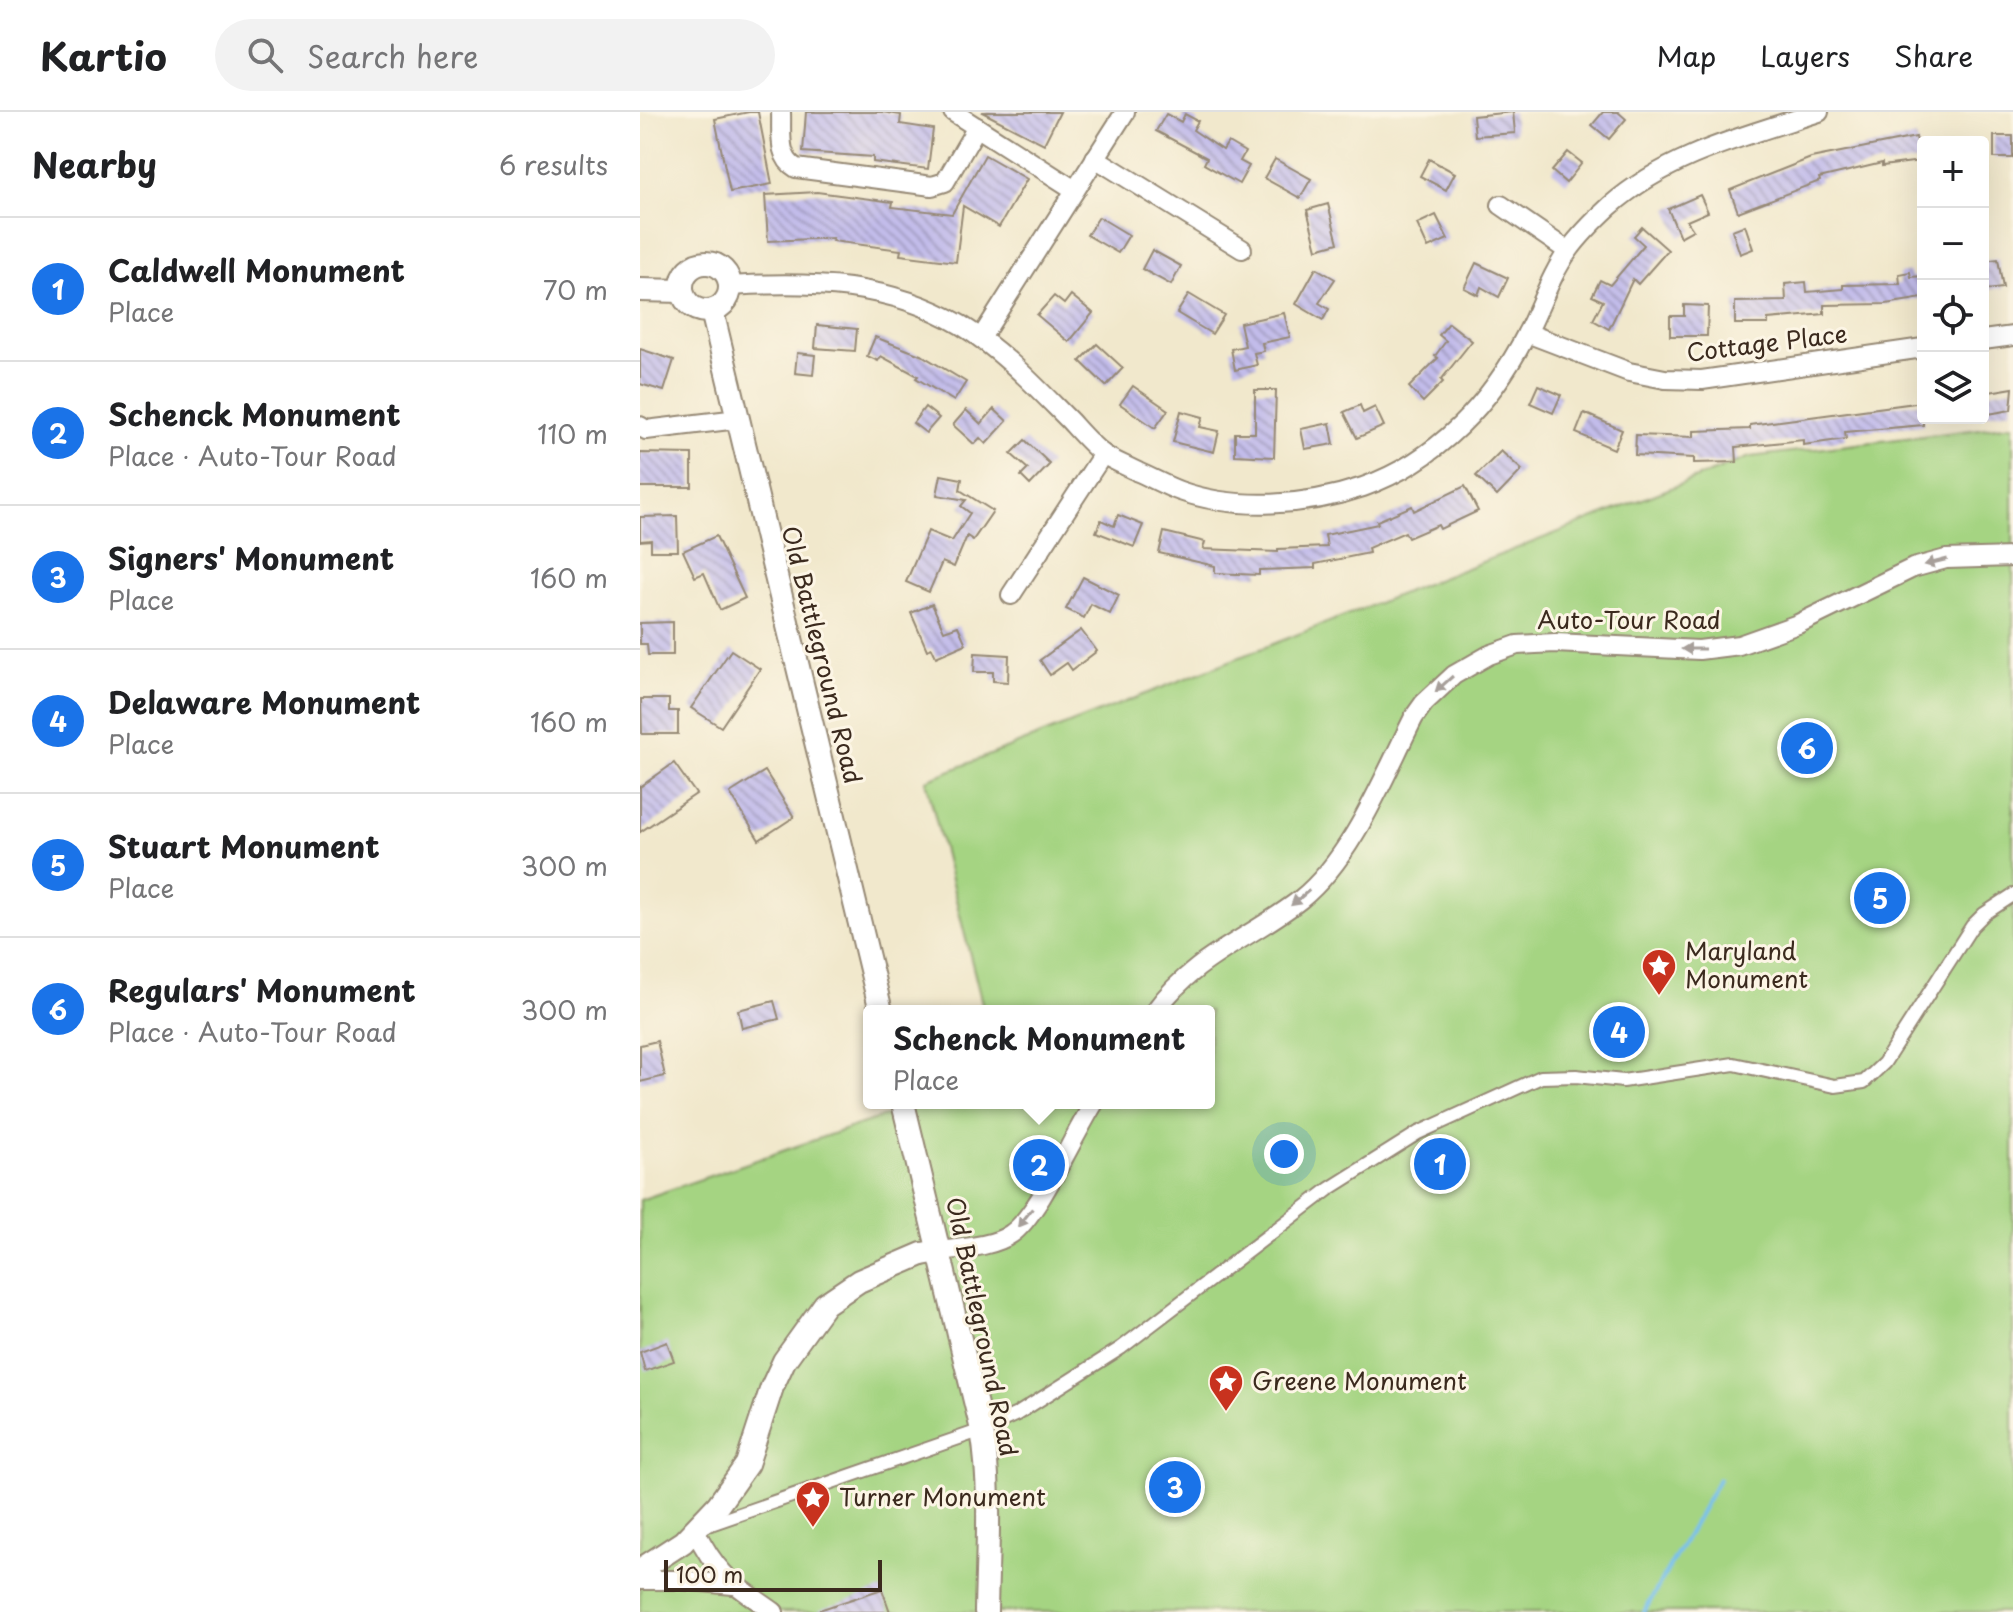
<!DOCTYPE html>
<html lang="en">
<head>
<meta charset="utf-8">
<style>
	:root { --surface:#fff; --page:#f2f2f2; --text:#202124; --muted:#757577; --line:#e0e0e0; --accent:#1a73e8 }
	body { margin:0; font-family:"Playpen Sans",sans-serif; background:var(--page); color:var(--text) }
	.controls { position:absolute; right:24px; top:24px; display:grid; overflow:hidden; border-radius:8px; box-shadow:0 8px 32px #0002 }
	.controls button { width:72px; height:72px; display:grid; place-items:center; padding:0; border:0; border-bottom:2px solid var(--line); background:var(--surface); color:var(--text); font:40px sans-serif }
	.scale { position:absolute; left:24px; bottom:20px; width:218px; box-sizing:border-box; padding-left:8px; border:4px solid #3b2a1e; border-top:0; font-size:22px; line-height:28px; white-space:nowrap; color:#3b2a1e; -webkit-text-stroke:6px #fcf5e5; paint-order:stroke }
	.you { position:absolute; left:644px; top:1042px; width:28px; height:28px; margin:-20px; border:6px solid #fff; border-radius:50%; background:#1a73e8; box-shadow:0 0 0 12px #1a73e833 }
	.badge { display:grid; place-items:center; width:52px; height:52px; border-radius:50%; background:var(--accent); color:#fff; font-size:26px; font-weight:700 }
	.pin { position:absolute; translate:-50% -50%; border:4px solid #fff; box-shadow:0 2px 8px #0006 }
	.popup { position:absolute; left:223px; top:893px; width:352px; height:104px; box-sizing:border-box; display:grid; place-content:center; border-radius:8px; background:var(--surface); filter:drop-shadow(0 2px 6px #0005); font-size:26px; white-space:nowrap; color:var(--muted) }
	.popup b { font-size:30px; color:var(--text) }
	.popup::after { content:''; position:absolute; left:50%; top:100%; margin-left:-16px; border:16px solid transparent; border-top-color:var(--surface) }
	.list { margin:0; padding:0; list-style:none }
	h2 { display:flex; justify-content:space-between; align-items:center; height:104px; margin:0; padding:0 32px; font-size:34px }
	h2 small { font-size:26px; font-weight:400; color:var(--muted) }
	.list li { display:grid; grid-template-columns:52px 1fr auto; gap:24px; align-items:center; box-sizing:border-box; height:144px; padding:0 32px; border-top:2px solid var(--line) }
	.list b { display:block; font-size:30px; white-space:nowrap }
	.list p { margin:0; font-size:26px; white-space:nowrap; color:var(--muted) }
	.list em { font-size:26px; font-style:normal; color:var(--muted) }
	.icon { flex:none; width:44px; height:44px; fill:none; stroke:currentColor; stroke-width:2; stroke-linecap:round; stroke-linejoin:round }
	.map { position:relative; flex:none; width:1373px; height:1500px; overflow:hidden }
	header { display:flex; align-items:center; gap:48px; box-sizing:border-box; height:112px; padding:0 40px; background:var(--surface); border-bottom:2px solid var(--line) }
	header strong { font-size:38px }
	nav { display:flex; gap:44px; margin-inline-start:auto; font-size:28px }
	.search { width:560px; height:72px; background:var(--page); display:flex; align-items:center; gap:20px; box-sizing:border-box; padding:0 28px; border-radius:44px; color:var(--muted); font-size:30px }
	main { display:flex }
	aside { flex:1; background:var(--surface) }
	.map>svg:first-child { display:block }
	.green { fill:#a5d482; stroke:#707f50; stroke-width:2 }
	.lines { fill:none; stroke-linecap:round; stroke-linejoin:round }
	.stream { stroke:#78c0f0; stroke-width:4 }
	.building { fill:url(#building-back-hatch) }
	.pedestrian-casing { stroke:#968975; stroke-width:16 }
	.minor-casing { stroke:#968975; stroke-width:22 }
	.tertiary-casing { stroke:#968975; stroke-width:26 }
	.pedestrian { stroke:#fff; stroke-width:12 }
	.minor { stroke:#fff; stroke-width:18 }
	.tertiary { stroke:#fff; stroke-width:22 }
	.oneway { fill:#a79f9a }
	.labels { text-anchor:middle; stroke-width:6; stroke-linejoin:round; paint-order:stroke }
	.street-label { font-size:24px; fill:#3b2a1e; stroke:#fcf5e5 }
	.poi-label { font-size:24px; fill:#3b2a1e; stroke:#fcf5e5; text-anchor:start }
</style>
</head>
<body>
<header>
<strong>Kartio</strong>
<div class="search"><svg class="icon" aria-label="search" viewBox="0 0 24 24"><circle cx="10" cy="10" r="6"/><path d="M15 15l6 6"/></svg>Search here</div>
<nav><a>Map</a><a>Layers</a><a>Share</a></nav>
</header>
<main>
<aside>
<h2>Nearby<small>6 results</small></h2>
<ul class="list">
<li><span class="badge">1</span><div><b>Caldwell Monument</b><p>Place</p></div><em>70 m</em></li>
<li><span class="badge">2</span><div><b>Schenck Monument</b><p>Place · Auto-Tour Road</p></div><em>110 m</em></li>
<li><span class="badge">3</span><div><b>Signers' Monument</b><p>Place</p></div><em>160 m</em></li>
<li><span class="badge">4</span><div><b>Delaware Monument</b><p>Place</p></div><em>160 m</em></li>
<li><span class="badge">5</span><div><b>Stuart Monument</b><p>Place</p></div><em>300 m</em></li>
<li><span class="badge">6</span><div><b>Regulars' Monument</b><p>Place · Auto-Tour Road</p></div><em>300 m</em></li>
</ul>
</aside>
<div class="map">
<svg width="1373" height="1500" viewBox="0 0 1373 1500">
	<defs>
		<pattern id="building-back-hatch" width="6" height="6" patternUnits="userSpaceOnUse" patternTransform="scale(2)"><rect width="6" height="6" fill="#c2bcea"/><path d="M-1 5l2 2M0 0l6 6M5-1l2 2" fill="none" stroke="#9f99bd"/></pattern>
	</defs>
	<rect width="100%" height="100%" fill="#fcf5e5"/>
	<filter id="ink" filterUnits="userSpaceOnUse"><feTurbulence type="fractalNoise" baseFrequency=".0125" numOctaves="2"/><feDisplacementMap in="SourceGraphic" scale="16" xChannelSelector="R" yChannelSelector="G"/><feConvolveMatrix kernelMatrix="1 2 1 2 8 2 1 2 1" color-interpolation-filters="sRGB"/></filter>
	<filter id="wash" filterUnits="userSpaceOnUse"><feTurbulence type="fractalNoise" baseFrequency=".006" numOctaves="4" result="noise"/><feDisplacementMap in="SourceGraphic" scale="32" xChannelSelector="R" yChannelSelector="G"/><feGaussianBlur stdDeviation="1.8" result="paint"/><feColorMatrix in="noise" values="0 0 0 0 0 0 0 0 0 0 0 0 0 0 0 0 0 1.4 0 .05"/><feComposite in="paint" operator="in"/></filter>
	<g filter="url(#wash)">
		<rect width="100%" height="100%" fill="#f1e8cc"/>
		<polygon class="green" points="1373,313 1373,1500 0,1500 0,1088 282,991 569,991 569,899 344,899 286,668 1110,345"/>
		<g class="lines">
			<polyline class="stream" points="1004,1500 1079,1367"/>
		</g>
		<g id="blocks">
			<g class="building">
				<polygon points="109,0 118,0 132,72 90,80 75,7"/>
				<polygon points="166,0 242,0 261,3 260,12 293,17 288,57 233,50 233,45 163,40"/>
				<polygon points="342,0 420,0 404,32"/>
				<polygon points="873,0 875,21 835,24 833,4"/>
				<polygon points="963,0 978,0 986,7 969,27 952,13"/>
				<polygon points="526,2 541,10 545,2 558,9 553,18 583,38 588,30 605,40 600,49 609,54 599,72 564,52 567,46 516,19"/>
				<rect x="1354" y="24" width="19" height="22"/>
				<polygon points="1276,25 1281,49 1242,54 1242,51 1179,66 1180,69 1098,100 1090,78 1171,46"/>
				<polygon points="928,40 942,51 926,71 912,59"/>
				<polygon points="345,43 387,67 359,115 323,94 316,150 260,143 261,138 192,129 193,126 128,129 125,83 177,80 253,90 252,95 312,102"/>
				<polygon points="635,47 671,67 660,86 624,66"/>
				<polygon points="789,47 815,61 806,78 780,64"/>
				<polygon points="1060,83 1068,100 1047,109 1053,118 1040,125 1028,97"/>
				<polygon points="688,92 698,131 677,137 667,98"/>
				<polygon points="796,103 808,127 788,136 777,112"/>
				<polygon points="459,105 489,123 478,141 447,123"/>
				<polygon points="1105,113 1113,137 1100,142 1092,118"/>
				<polygon points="1002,115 1028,138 998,172 993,167 969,217 953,208 963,189 952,184 960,168 970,173 1004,133 994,124"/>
				<polygon points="512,138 541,154 531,173 502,157"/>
				<polygon points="1358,147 1363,176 1346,178 1343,149"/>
				<polygon points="836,151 868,166 859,185 841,175 838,183 824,176"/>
				<polygon points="676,156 695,167 679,191 689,197 683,208 656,192"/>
				<polygon points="1270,160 1271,165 1283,164 1283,186 1246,192 1184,193 1184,202 1128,207 1128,212 1095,212 1095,190 1146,189 1145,172 1166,170 1167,180 1203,177 1203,173 1260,172 1259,162"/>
				<polygon points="549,182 584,203 572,222 537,201"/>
				<polygon points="431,183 453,201 429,230 397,203 414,184 424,192"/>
				<polygon points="1044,193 1068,194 1067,224 1030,224 1030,204 1044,204"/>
				<polygon points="644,201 650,225 622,231 624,239 614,241 617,253 595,258 591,237 605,234 600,211"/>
				<polygon points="809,211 832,229 801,268 803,270 783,290 769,275 798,246 795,244 806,229 799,223"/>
				<polygon points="177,213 217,217 215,239 175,236"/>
				<polygon points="235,225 283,244 326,270 314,289 276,266 278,264 241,244 238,249 227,244"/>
				<polygon points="457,232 483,256 466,274 440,249"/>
				<polygon points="0,237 34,248 24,279 0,272"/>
				<polygon points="157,241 175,243 173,263 155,261"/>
				<polygon points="898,273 921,283 913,301 890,291"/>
				<polygon points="493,274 528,298 515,316 480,292"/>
				<polygon points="1373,276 1371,298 1343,303 1343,281"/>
				<polygon points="615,278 636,278 634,345 595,343 595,321 615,321"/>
				<polygon points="1283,290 1283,313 1205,320 1206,327 1163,333 1163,328 1096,335 1097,350 1054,351 1054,346 995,343 996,323 1054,325 1054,319 1110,317 1110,313"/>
				<polygon points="720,293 723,301 735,295 744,314 717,326 704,300"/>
				<polygon points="285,295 299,306 286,321 273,311"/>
				<polygon points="354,297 367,309 346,332 340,326 334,332 313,313 326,298 341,312"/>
				<polygon points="541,299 563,305 560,315 579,319 574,340 533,330"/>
				<polygon points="944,301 982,318 974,337 936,321"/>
				<polygon points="690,311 694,332 665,337 661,317"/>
				<polygon points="385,328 410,352 390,373 381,364 388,357 371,342"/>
				<polygon points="861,339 882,358 857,384 836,364"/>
				<polygon points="0,341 52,342 52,375 0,375"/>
				<polygon points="301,363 322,367 320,378 353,399 333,428 327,424 314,455 302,450 289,480 266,470 288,419 312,429 330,401 321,394 326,388 297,383"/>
				<polygon points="825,374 838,399 800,417 798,413 768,426 765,420 728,436 729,441 675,452 675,456 619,458 619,463 575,461 575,454 519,441 524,420 565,430 563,437 638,440 638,437 687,435 685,423 738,412 737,409 772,394 774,399"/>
				<polygon points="478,403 503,413 494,435 456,420 461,408 474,414"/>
				<polygon points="37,404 38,439 11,439 11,428 0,429 0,405"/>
				<polygon points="76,424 105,486 80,498 64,461 55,465 43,439"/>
				<polygon points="443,465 479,483 470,502 451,492 444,506 426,497"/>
				<polygon points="292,492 304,519 318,514 326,532 296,545 292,536 287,538 271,501"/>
				<polygon points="33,510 33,543 8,543 7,532 0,532 0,511"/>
				<polygon points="441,518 457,539 432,558 427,551 410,563 400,548"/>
				<polygon points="91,538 120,557 81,615 51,596"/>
				<polygon points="335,541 369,543 368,570 353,569 353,560 334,560"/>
				<polygon points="1,587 29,587 29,599 38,599 38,622 2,622"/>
				<polygon points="34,651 56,682 0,720 0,675"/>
				<polygon points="125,659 154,705 119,728 90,681"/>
				<polygon points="134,889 139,907 102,916 98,898"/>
				<polygon points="17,929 25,964 0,970 0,933"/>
				<polygon points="27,1230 34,1249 5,1259 0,1240"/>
				<polygon points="242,1477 250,1500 180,1500 179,1498"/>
			</g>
		</g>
	</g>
	<g filter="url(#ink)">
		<use href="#blocks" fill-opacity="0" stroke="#968975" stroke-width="2"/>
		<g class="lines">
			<defs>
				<polyline id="pedestrian" points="62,1415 342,1318 377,1302 481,1236 689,1077 778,1021 901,965 936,964 983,969 1094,952 1195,974 1224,970 1244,951 1332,814 1344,802 1373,783"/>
				<g id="minor">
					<path d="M141 0C142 20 137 45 156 56L292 74 305 70 337 15"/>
					<polyline points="313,0 435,78"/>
					<polyline points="455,46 602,137"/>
					<polyline points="861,93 928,139"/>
					<path d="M90 174C171 169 250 171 321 213 363 239 396 275 430 309 440 320 451 333 463 342 473 349 487 354 498 360 512 366 526 374 540 379 597 399 667 394 723 375 797 349 852 290 887 221 901 194 911 162 929 138 940 123 956 107 970 94 1029 42 1106 24 1179 0"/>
					<polyline points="887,221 989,260 1025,267 1062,268 1283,236"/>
					<polyline points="341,226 485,0"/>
					<polyline points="1343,228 1373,224"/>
					<polyline points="0,314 6,318 98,307"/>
					<polyline points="371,483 463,342"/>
					<path d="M515 899C555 844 610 827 661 787 713 745 744 664 774 605L784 591 814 563 849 543 877 533 915 531 1059 538 1099 533 1158 512 1273 456 1306 447 1373 445"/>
					<path d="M299 1139C321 1136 353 1135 371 1122 398 1104 434 1022 454 991"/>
					<path d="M55 1418C78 1465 93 1471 134 1500"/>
					<polyline points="0,1468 41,1468 93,1473"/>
				</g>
				<g id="tertiary">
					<circle cx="66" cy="175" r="24"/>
					<polyline points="0,178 42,179"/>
					<polyline points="72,199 241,899"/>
					<path d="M263 991 342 1318C352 1378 347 1439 346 1500"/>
					<polyline points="0,1458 43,1430 78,1393 107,1352 132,1275 144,1249 185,1192 219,1169 282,1142 299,1139"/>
				</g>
			</defs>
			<use href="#pedestrian" class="pedestrian-casing"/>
			<use href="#minor" class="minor-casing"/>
			<use href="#tertiary" class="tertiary-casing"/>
			<use href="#pedestrian" class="pedestrian"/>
			<use href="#minor" class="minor"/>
			<use href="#tertiary" class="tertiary"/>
		</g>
		<defs><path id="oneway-solid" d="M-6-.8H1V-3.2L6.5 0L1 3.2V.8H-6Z" transform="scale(2)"/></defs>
		<g class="oneway">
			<use href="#oneway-solid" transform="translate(1296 450) rotate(166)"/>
			<use href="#oneway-solid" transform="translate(1053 537) rotate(180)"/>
			<use href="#oneway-solid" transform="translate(804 572) rotate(138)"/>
			<use href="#oneway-solid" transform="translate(660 786) rotate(140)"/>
			<use href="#oneway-solid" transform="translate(385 1106) rotate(128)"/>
		</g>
	</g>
	<defs>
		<symbol id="sight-pin" viewBox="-11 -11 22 30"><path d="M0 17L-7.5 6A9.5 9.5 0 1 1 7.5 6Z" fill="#c8321e" stroke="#fcf5e5"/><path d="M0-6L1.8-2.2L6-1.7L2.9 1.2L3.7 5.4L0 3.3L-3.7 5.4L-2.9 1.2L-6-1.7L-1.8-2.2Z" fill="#fff"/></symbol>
	</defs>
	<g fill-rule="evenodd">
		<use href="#sight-pin" x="999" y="834" width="40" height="54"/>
		<use href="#sight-pin" x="566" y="1250" width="40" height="54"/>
		<use href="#sight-pin" x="153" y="1366" width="40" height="54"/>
	</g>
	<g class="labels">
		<g class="street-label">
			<text transform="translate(1127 232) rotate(-7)" y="8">Cottage Place</text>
			<text x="989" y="517">Auto-Tour Road</text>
			<text transform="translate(181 543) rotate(76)" y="8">Old Battleground Road</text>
			<text transform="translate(341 1215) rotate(78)" y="8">Old Battleground Road</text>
		</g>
		<g class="poi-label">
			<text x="1045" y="848">Maryland<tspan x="1045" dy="28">Monument</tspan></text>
			<text x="612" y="1278">Greene Monument</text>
			<text x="199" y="1394">Turner Monument</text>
		</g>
	</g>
</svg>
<div class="controls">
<button>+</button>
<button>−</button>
<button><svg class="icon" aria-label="locate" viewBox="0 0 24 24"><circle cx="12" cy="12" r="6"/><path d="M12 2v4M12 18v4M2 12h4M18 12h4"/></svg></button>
<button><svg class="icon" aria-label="layers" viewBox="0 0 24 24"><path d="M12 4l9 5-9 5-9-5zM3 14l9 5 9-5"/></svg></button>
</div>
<div class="scale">100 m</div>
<div class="you"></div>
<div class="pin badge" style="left:800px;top:1052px">1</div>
<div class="pin badge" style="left:399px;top:1053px">2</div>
<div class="popup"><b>Schenck Monument</b>Place</div>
<div class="pin badge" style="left:535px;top:1375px">3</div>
<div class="pin badge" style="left:979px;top:920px">4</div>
<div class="pin badge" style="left:1240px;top:786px">5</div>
<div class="pin badge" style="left:1167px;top:636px">6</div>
</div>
</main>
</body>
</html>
